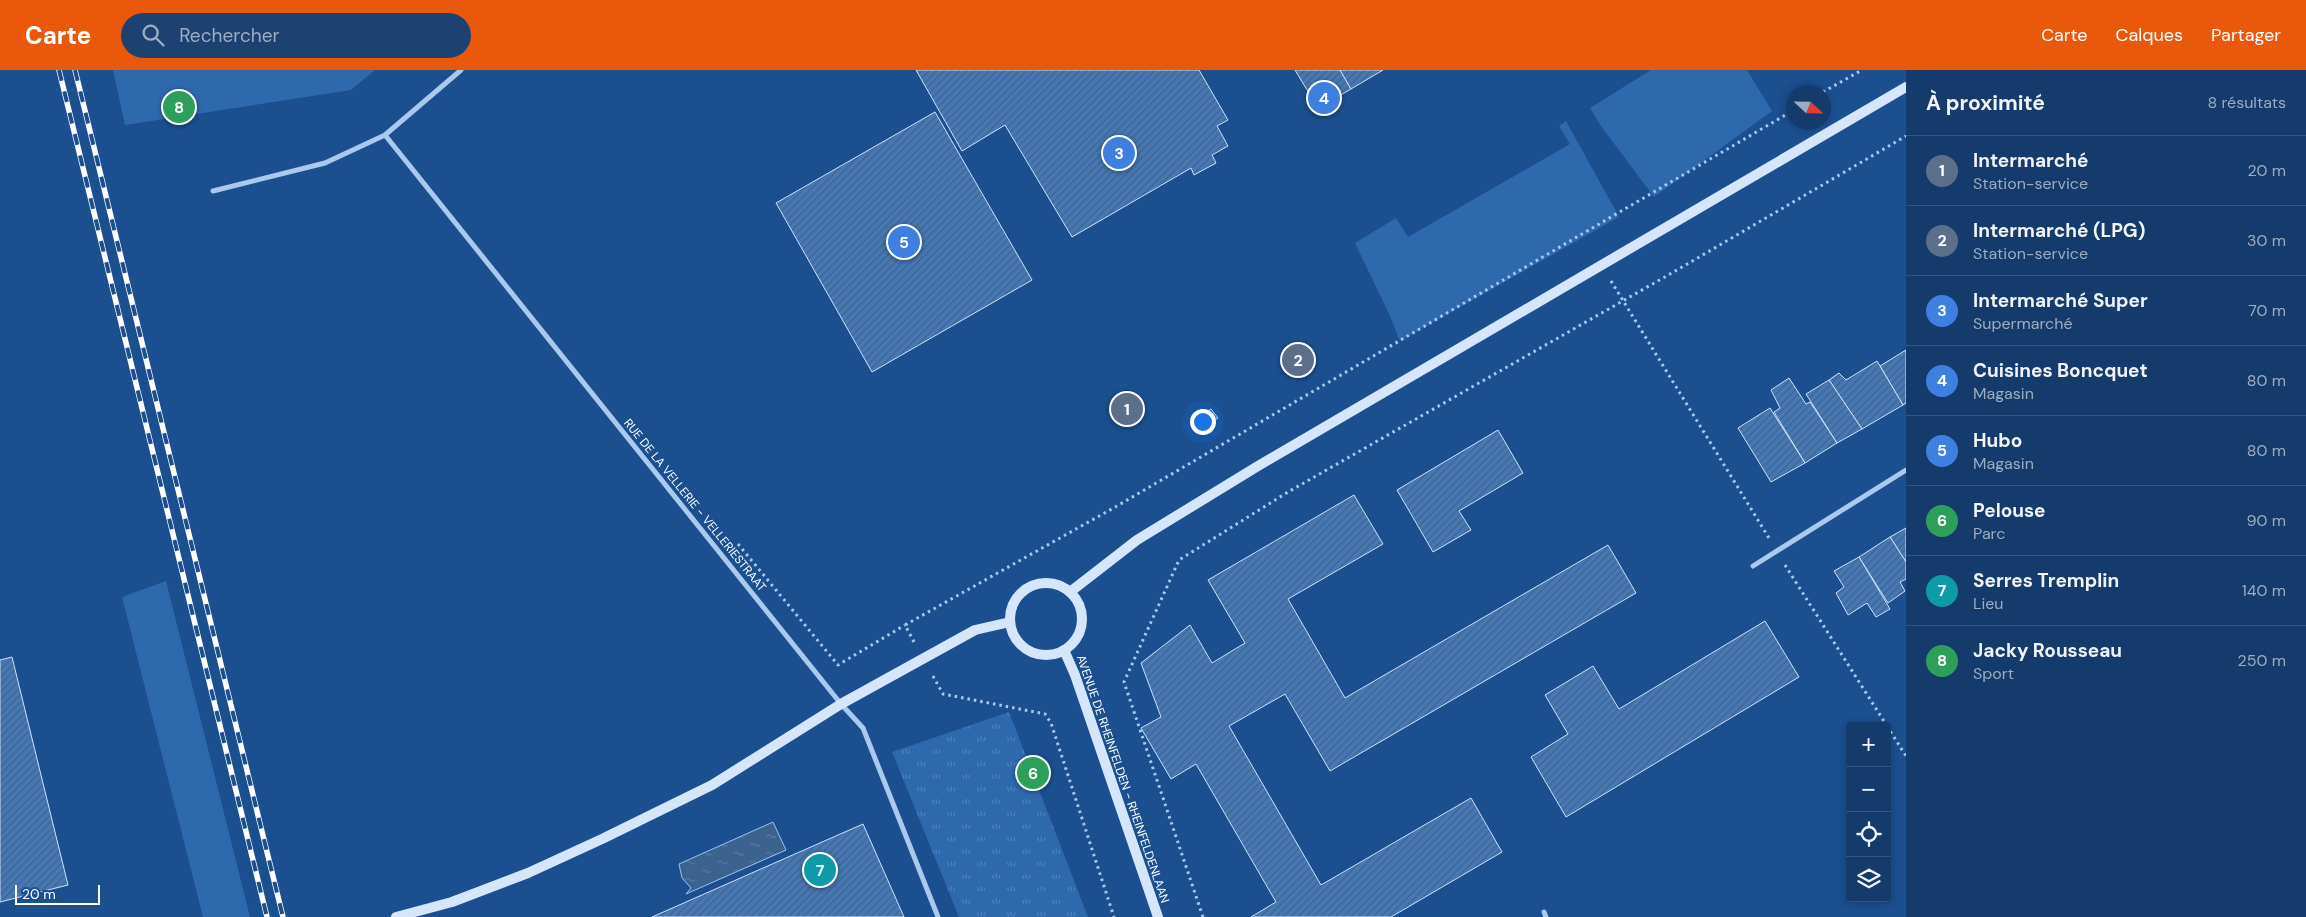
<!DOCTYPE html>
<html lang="fr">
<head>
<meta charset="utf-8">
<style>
	:root { --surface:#143b6b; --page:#1d4271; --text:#f1f3f6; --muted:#9dadc1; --line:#33557e; --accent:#ea580c }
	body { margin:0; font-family:"DM Sans",sans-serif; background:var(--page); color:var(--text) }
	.controls { position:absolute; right:15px; bottom:15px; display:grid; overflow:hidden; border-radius:5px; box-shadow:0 2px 8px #0003 }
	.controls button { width:45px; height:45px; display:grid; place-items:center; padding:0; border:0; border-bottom:1px solid var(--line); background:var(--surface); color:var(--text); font:25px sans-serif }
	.compass { position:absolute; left:1786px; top:15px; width:45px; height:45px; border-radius:50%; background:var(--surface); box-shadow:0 2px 8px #0003; rotate:112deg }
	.scale { position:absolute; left:15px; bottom:12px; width:85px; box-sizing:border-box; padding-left:5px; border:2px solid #fff; border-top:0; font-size:14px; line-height:18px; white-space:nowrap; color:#fff; -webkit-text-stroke:4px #1b4f8f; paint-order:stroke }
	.you { position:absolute; left:1202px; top:351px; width:18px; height:18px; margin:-12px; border:4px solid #fff; border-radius:50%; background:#1a73e8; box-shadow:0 0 0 8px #1a73e833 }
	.badge { display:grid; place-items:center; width:32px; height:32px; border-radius:50%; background:var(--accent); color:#fff; font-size:16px; font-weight:700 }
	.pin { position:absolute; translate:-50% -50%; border:2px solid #fff; box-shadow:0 1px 5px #0006 }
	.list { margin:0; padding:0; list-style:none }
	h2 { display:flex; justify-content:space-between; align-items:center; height:65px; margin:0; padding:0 20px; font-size:21px }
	h2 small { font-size:16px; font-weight:400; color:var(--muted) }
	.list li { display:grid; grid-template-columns:32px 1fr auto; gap:15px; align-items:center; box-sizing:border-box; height:70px; padding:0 20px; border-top:1px solid var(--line) }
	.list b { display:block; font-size:19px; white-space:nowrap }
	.list p { margin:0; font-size:16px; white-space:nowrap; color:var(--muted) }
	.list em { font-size:16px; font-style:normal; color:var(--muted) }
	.icon { flex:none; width:28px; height:28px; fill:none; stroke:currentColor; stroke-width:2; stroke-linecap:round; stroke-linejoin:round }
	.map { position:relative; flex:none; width:1906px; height:847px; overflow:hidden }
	header { display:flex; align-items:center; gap:30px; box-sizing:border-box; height:70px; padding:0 25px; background:var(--accent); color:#fff }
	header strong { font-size:24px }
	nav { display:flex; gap:28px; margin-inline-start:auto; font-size:18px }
	.search { width:350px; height:45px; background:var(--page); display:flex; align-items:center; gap:12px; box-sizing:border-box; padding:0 18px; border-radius:28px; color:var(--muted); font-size:19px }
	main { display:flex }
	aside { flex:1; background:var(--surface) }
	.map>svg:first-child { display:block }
	.grass { fill:#2e69ad }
	.park { fill:url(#park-tufts) }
	.water { fill:url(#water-ripples); stroke:#9cc4f0 }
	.building { fill:url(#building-hatch); stroke:#cfe3fa }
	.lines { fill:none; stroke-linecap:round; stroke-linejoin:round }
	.path { stroke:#a9c9ee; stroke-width:3; stroke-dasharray:2.5 4; stroke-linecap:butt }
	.street { stroke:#a9c9ee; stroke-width:5 }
	.secondary { stroke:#d6e6fa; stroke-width:10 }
	.rail-casing { stroke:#fff; stroke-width:5.5 }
	.rail { stroke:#1b4f8f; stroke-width:4; stroke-dasharray:11; stroke-linecap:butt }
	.labels { text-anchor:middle; stroke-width:4.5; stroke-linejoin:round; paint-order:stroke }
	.street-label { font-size:12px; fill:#fff; stroke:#1b4f8f }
</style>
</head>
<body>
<header>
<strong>Carte</strong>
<div class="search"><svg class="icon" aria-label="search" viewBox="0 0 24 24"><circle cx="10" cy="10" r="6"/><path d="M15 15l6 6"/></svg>Rechercher</div>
<nav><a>Carte</a><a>Calques</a><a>Partager</a></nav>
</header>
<main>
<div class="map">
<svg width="1906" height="847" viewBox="0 0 1906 847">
	<defs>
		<pattern id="park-tufts" width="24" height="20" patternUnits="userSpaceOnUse" patternTransform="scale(1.25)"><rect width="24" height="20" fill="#2e69ad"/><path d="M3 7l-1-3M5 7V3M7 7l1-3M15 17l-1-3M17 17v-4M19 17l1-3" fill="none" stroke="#4d80b9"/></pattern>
		<pattern id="water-ripples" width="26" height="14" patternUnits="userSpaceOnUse" patternTransform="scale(1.25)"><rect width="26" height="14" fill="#3c6290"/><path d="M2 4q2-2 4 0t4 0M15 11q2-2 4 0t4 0" fill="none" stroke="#597aa1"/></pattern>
		<pattern id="building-hatch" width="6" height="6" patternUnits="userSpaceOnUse" patternTransform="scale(1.25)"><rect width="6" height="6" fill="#4478b7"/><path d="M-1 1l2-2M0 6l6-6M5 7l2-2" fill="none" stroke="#486282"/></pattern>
	</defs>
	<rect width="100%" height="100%" fill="#1b4f8f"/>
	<g class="grass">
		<polygon points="113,0 375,0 351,20 125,55"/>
		<polygon points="1651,0 1747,0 1772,41 1654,127 1601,56 1590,38"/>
		<polygon points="1566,51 1619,147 1400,271 1389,244 1355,173 1396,148 1408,167 1570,74 1559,56"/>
		<polygon points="166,511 250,847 203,847 122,527"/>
	</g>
	<polygon class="park" points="1009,642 1088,847 959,847 892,682"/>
	<polygon class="water" points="773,752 786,780 686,824 691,818 682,808 679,794"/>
	<g class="building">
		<polygon points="916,0 1199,0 1228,50 1217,56 1228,76 1212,85 1216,93 1194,105 1191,98 1072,167 1005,55 962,81"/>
		<polygon points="1295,0 1340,0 1351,19 1318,38"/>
		<polygon points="1340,0 1383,0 1351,19"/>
		<polygon points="935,42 1032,210 872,302 776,133"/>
		<polygon points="1906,280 1906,333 1903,335 1880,296"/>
		<polygon points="1877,291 1903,335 1862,359 1829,310 1839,303 1846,310"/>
		<polygon points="1789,308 1806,334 1810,332 1837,373 1805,393 1774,342 1780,338 1771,320"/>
		<polygon points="1829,310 1862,359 1837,373 1806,324"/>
		<polygon points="1770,338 1805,393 1771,412 1738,358"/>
		<polygon points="1211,339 1218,348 1198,362 1192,351"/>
		<polygon points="1498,360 1523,403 1459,441 1471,460 1433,482 1397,420"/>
		<polygon points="1354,425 1383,474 1288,529 1345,628 1608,475 1636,523 1330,701 1285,624 1229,656 1321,815 1471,728 1502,782 1391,847 1251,847 1276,832 1196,694 1171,709 1141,658 1161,647 1141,593 1190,555 1212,593 1245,573 1208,510"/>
		<polygon points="1906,458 1906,492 1890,467"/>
		<polygon points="1890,467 1906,492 1906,509 1900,512 1905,521 1888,533 1859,487"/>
		<polygon points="1859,487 1890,539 1876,547 1867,533 1848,545 1836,523 1844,517 1834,501"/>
		<polygon points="1765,551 1799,607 1566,747 1531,687 1568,664 1545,625 1593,596 1619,639"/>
		<polygon points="12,587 68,815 0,832 0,590"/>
		<polygon points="863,754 904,847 652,847"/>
	</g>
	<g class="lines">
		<g class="path">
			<polyline points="1823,22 1862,0"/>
			<polyline points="1611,211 1769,468"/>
			<polyline points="738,474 838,595 905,555"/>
			<polyline points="1785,495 1887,656"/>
			<polyline points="914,572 905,555 1117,436 1794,40"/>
			<polyline points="933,606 943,624 1045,644 1051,653 1114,847"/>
			<polyline points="1887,656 1906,686"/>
			<polyline points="1203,847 1124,612 1179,490 1288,422 1677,200 1906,66"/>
		</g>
		<g class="street">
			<polyline points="385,65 841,634 863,658 938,847"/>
			<polyline points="213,121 325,93 385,65 461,0"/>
			<polyline points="1753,496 1906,400"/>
			<polyline points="1544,842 1546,847"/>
		</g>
		<g class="secondary">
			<circle cx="1046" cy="549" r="36"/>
			<polyline points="1070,522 1137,470 1258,396 1906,17"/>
			<polyline points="1064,580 1075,605 1158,847"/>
			<polyline points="396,847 452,832 528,803 602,769 712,715 841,634 975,560 1010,552"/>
		</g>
		<defs>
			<g id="rail">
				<polyline points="59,0 267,847"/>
				<polyline points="75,0 283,847"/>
			</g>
		</defs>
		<use href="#rail" class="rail-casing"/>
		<use href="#rail" class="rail"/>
	</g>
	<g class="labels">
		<g class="street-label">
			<text transform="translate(695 435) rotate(51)" y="4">RUE DE LA VELLERIE - VELLERIESTRAAT</text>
			<text transform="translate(1123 709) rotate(71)" y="4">AVENUE DE RHEINFELDEN - RHEINFELDENLAAN</text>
		</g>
	</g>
</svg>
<div class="controls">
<button>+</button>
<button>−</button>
<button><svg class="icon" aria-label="locate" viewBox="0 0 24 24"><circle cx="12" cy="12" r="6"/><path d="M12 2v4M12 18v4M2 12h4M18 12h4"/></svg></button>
<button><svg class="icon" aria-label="layers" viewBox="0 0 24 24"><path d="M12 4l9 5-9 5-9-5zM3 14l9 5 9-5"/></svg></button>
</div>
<svg class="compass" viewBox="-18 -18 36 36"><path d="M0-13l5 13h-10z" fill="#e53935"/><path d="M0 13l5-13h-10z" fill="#9dadc1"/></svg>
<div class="scale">20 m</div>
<div class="you"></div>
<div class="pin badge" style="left:1127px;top:339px;background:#5c6f8a">1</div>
<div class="pin badge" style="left:1298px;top:290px;background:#5c6f8a">2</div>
<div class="pin badge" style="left:1119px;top:83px;background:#3f7fe0">3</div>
<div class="pin badge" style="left:1324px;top:28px;background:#3f7fe0">4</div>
<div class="pin badge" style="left:904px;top:172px;background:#3f7fe0">5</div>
<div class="pin badge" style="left:1033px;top:703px;background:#2e9e5b">6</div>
<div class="pin badge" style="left:820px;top:800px;background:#0f9aa8">7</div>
<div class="pin badge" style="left:179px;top:37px;background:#2e9e5b">8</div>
</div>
<aside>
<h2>À proximité<small>8 résultats</small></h2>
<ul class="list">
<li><span class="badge" style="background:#5c6f8a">1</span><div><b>Intermarché</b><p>Station-service</p></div><em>20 m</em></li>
<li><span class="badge" style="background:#5c6f8a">2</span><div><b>Intermarché (LPG)</b><p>Station-service</p></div><em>30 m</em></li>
<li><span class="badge" style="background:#3f7fe0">3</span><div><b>Intermarché Super</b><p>Supermarché</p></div><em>70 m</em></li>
<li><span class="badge" style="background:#3f7fe0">4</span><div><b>Cuisines Boncquet</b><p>Magasin</p></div><em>80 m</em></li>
<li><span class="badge" style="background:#3f7fe0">5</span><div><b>Hubo</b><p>Magasin</p></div><em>80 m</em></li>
<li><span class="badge" style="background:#2e9e5b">6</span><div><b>Pelouse</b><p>Parc</p></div><em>90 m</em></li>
<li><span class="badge" style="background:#0f9aa8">7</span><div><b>Serres Tremplin</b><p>Lieu</p></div><em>140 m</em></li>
<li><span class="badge" style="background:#2e9e5b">8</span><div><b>Jacky Rousseau</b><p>Sport</p></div><em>250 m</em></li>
</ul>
</aside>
</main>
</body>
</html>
